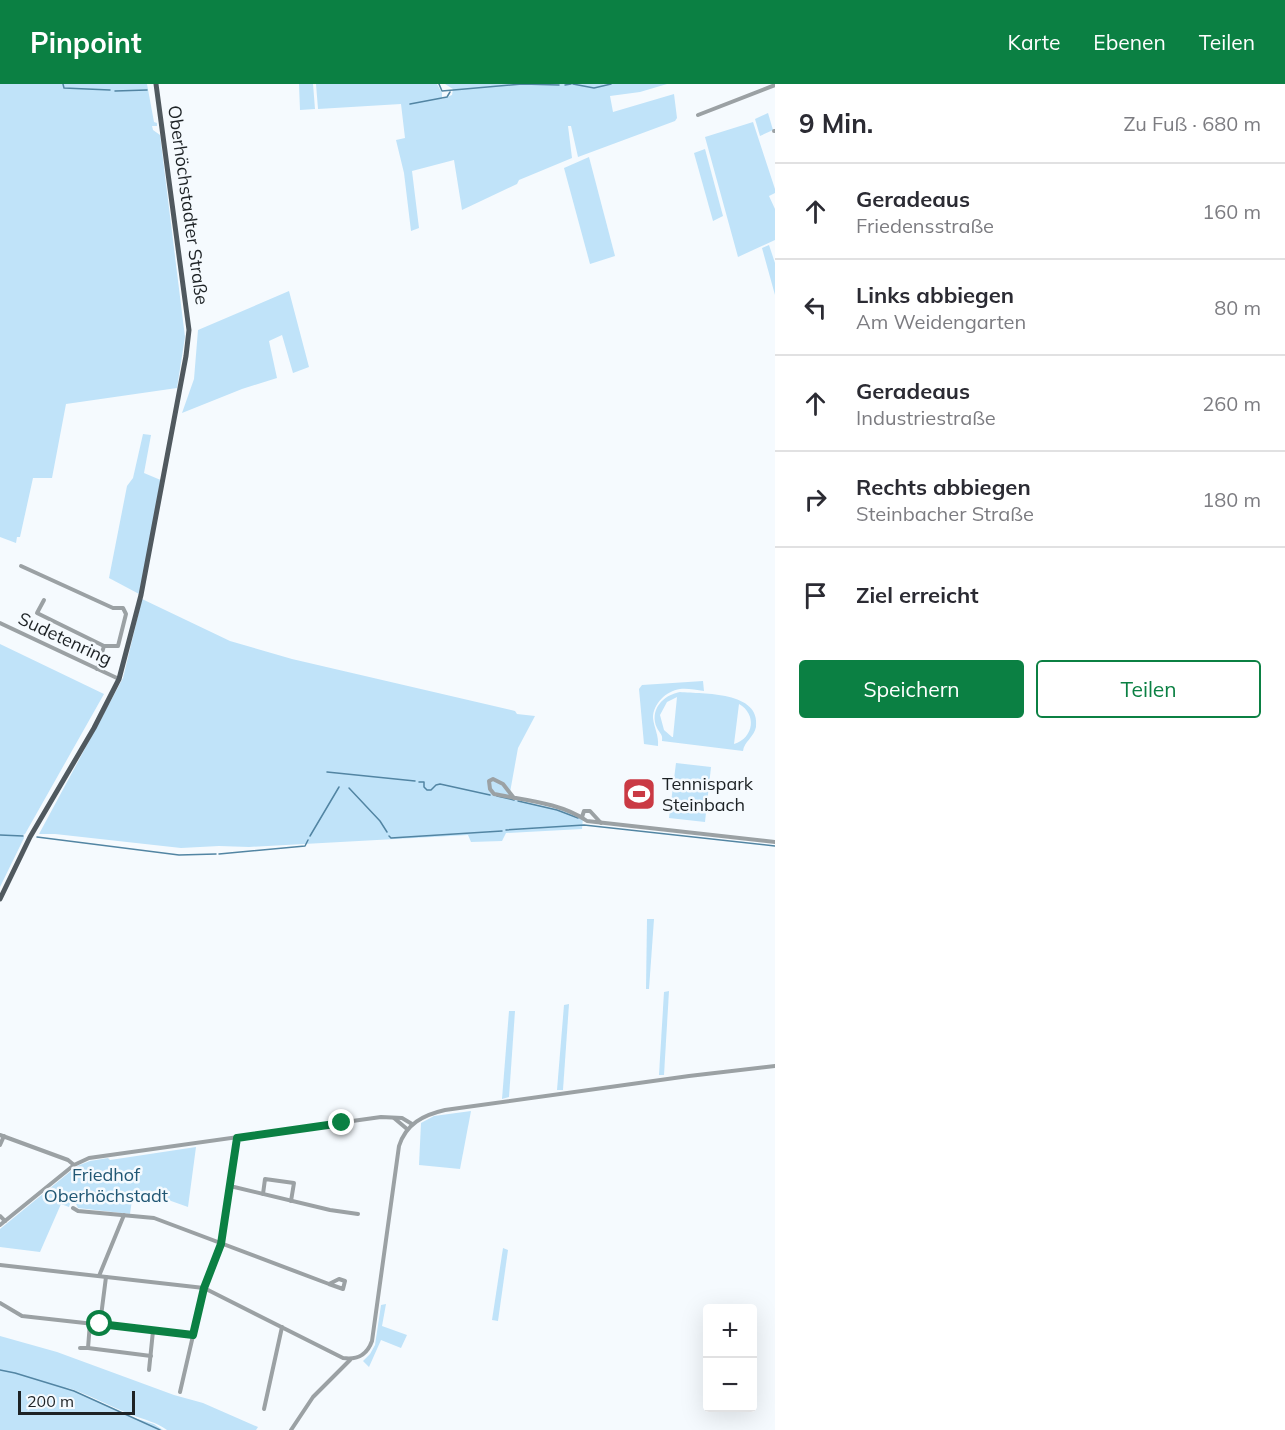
<!DOCTYPE html>
<html lang="de">
<head>
<meta charset="utf-8">
<style>
	:root { --surface:#fff; --page:#f7f7f7; --text:#2b2b33; --muted:#7c7c81; --line:#e1e1e2; --accent:#0b8043 }
	body { margin:0; font-family:Mulish,sans-serif; background:var(--page); color:var(--text) }
	.controls { position:absolute; right:18px; bottom:18px; display:grid; overflow:hidden; border-radius:6px; box-shadow:0 6px 24px #0002 }
	.controls button { width:54px; height:54px; display:grid; place-items:center; padding:0; border:0; border-bottom:2px solid var(--line); background:var(--surface); color:var(--text); font:30px sans-serif }
	.scale { position:absolute; left:18px; bottom:15px; width:117px; box-sizing:border-box; padding-left:6px; border:3px solid #1d2225; border-top:0; font-size:16px; line-height:21px; white-space:nowrap; color:#1d2225; -webkit-text-stroke:4px #f5fafe; paint-order:stroke }
	.stop { position:absolute; width:18px; height:18px; margin:-14px; border:4px solid #0b8043; border-radius:50%; background:#fff }
	.stop.end { background:#0b8043; border-color:#fff; box-shadow:0 2px 6px #0008 }
	.list { margin:0; padding:0; list-style:none }
	h2 { display:flex; justify-content:space-between; align-items:center; height:78px; margin:0; padding:0 24px; font-size:26px }
	h2 small { font-size:20px; font-weight:400; color:var(--muted) }
	.list li { display:grid; grid-template-columns:39px 1fr auto; gap:18px; align-items:center; box-sizing:border-box; height:96px; padding:0 24px; border-top:2px solid var(--line) }
	.list b { display:block; font-size:22px; white-space:nowrap }
	.list p { margin:0; font-size:20px; white-space:nowrap; color:var(--muted) }
	.list em { font-size:20px; font-style:normal; color:var(--muted) }
	.actions { display:flex; gap:12px; padding:18px 24px }
	.actions a { flex:1; padding:14px 0; border:2px solid var(--accent); border-radius:6px; text-align:center; font-size:21px; color:var(--accent) }
	.actions .main { background:var(--accent); color:#fff }
	.icon { flex:none; width:33px; height:33px; fill:none; stroke:currentColor; stroke-width:2; stroke-linecap:round; stroke-linejoin:round }
	.map { position:relative; flex:none; width:775px; height:1346px; overflow:hidden }
	header { display:flex; align-items:center; gap:36px; box-sizing:border-box; height:84px; padding:0 30px; background:var(--accent); color:#fff }
	header strong { font-size:28px }
	nav { display:flex; gap:33px; margin-inline-start:auto; font-size:21px }
	main { display:flex }
	aside { flex:1; background:var(--surface) }
	.map>svg:first-child { display:block }
	.green { fill:#c0e3f9; fill-rule:evenodd }
	.lines { fill:none; stroke-linecap:round; stroke-linejoin:round }
	.stream { stroke:#5285a3; stroke-width:1.5 }
	.minor { stroke:#9ba1a4; stroke-width:4 }
	.major { stroke:#50595f; stroke-width:5 }
	.route { stroke:#0b8043; stroke-width:8 }
	.labels { text-anchor:middle; stroke-width:5; stroke-linejoin:round; paint-order:stroke }
	.street-label { font-size:18px; fill:#1d2225; stroke:#f5fafe }
	.poi-label { font-size:18px; fill:#1d2225; stroke:#f5fafe; text-anchor:start }
	.park-label { font-size:18px; fill:#215774; stroke:#f5fafe }
</style>
</head>
<body>
<header>
<strong>Pinpoint</strong>
<nav><a>Karte</a><a>Ebenen</a><a>Teilen</a></nav>
</header>
<main>
<div class="map">
<svg width="775" height="1346" viewBox="0 0 775 1346">
	<rect width="100%" height="100%" fill="#f5fafe"/>
	<g class="green">
		<polygon points="0,0 147,0 154,38 157,39 157,42 152,42 153,46 160,51 185,253 177,304 66,320 52,394 33,394 20,453 17,453 16,459 0,453"/>
		<polygon points="299,0 313,0 315,25 300,26"/>
		<polygon points="316,0 437,0 442,9 442,15 452,11 453,5 445,0 667,0 640,8 610,12 613,28 674,10 677,34 675,37 578,73 571,42 568,42 572,74 519,96 517,100 462,126 454,76 412,87 419,144 411,147 404,89 396,56 405,54 401,20 318,25"/>
		<polygon points="768,29 773,46 760,52 755,35"/>
		<polygon points="753,38 775,105 775,109 769,112 775,125 775,156 738,173 705,53"/>
		<polygon points="705,65 723,132 713,137 694,69"/>
		<polygon points="589,73 615,172 590,180 564,84"/>
		<polygon points="769,161 775,179 775,211 762,164"/>
		<polygon points="289,207 309,283 293,289 282,251 269,257 277,294 242,305 182,329 194,295 198,246"/>
		<polygon points="143,350 151,351 144,389 163,397 141,511 109,494 127,402 133,394"/>
		<polygon points="142,515 230,557 292,575 515,627 517,630 535,632 518,664 509,714 562,726 583,734 582,745 506,749 502,757 471,758 468,751 249,763 219,762 181,764 55,750 39,750 123,594"/>
		<polygon points="0,560 104,610 25,750 23,751 24,754 0,803"/>
		<path d="M703 597 704 607C696 606 687 604 680 605 666 607 653 620 653 634 654 644 659 651 658 662L644 660 639 605 642 601Z"/>
		<path d="M680 608C703 610 761 607 756 643 754 653 744 658 743 667L662 657C663 650 660 650 657 644 649 626 663 611 680 608ZM677 613 673 653H672L664 646 660 631 667 618ZM739 620C757 630 754 654 734 660Z"/>
		<polygon points="676,679 711,683 705,738 669,734"/>
		<polygon points="647,835 654,835 649,905 646,905"/>
		<polygon points="669,907 664,991 659,991 664,908"/>
		<polygon points="569,920 563,1006 557,1006 564,921"/>
		<polygon points="509,927 515,927 509,1013 502,1015"/>
		<polygon points="471,1027 460,1085 419,1081 421,1039 434,1032"/>
		<polygon points="196,1063 188,1123 157,1112 133,1109 130,1130 78,1124 76,1120 70,1120 69,1123 61,1120 40,1168 0,1163 0,1145 77,1082 90,1077 108,1074 110,1076"/>
		<polygon points="503,1164 508,1166 498,1237 492,1236"/>
		<polygon points="386,1220 382,1242 407,1251 401,1264 381,1256 369,1283 363,1277 370,1270 375,1261 381,1221"/>
		<path d="M0 1252 57 1268 174 1311 203 1319 258 1343 256 1346H167C156 1338 145 1336 132 1331 109 1322 88 1310 65 1303L134 1334 154 1340 163 1346H0Z"/>
	</g>
	<g class="lines">
		<g class="stream">
			<polyline points="63,0 64,4 110,6"/>
			<polyline points="439,0 442,7 522,0 559,1"/>
			<polyline points="573,0 594,4 611,0"/>
			<polyline points="565,1 571,0"/>
			<polyline points="115,7 147,6"/>
			<polyline points="410,20 447,13 450,8"/>
			<polyline points="327,688 415,697"/>
			<polyline points="419,698 424,698 424,703 427,706 431,706 436,701 440,700 490,711"/>
			<polyline points="349,704 380,737 387,748"/>
			<polyline points="497,712 514,716"/>
			<polyline points="518,717 557,726 578,734"/>
			<polyline points="506,746 584,741 775,762"/>
			<polyline points="0,751 23,752"/>
			<polyline points="310,752 339,703"/>
			<polyline points="389,752 391,754 502,747"/>
			<polyline points="37,753 179,771 216,770"/>
			<polyline points="219,770 305,762 308,756"/>
			<polyline points="0,1286 15,1289 74,1307 160,1346"/>
		</g>
		<g class="minor">
			<polyline points="698,31 775,1"/>
			<polyline points="774,47 775,47"/>
			<polyline points="21,482 113,524 123,524 126,530 118,562 104,562 97,585"/>
			<polyline points="44,516 37,529 104,562"/>
			<polyline points="0,539 119,595"/>
			<path d="M514 714 503 700 493 695 489 697 490 705 494 710C524 716 562 719 587 737L775 758"/>
			<polyline points="582,733 584,727 590,727 601,739"/>
			<polyline points="394,1034 407,1045"/>
			<polyline points="0,1051 68,1076 74,1081"/>
			<polyline points="0,1061 4,1052"/>
			<polyline points="230,1102 330,1126 358,1130"/>
			<polyline points="263,1110 265,1095 294,1099 291,1117"/>
			<polyline points="73,1124 78,1127 154,1134 329,1200 339,1195 345,1197 343,1205 329,1200"/>
			<polyline points="0,1132 5,1137"/>
			<polyline points="0,1141 74,1081 89,1074 381,1033 402,1034 412,1040"/>
			<path d="M0 1181 204 1204 343 1274C358 1276 367 1271 372 1257L399 1062C406 1040 423 1031 445 1026L689 992 775 982"/>
			<polyline points="99,1192 124,1131"/>
			<polyline points="0,1219 22,1232 193,1251"/>
			<polyline points="90,1239 88,1264 151,1272"/>
			<polyline points="100,1240 106,1193"/>
			<polyline points="80,1264 88,1264"/>
			<polyline points="149,1286 153,1247"/>
			<polyline points="180,1308 204,1204 221,1160 237,1054"/>
			<polyline points="264,1325 282,1243"/>
			<polyline points="291,1346 313,1313 350,1276"/>
		</g>
		<polyline class="major" points="0,815 30,753 94,644 119,595 141,511 186,272 189,246 156,0"/>
	</g>
	<g class="lines">
		<polyline class="route" points="100,1240 193,1251 204,1204 221,1160 237,1054 342,1039"/>
	</g>
	<defs>
		<symbol id="stadium-square" viewBox="-11 -11 22 22"><rect x="-9" y="-9" width="18" height="18" rx="4" fill="#ca3a44" stroke="#f5fafe"/><path d="M0-5a6.5 5 0 1 0 0 10a6.5 5 0 1 0 0-10ZM-3.5-1.8h7v3.6h-7Z" fill="#fff"/></symbol>
	</defs>
	<g fill-rule="evenodd">
		<use href="#stadium-square" x="620" y="691" width="38" height="38"/>
	</g>
	<g class="labels">
		<g class="street-label">
			<text transform="translate(188 121) rotate(82)" y="6">Oberhöchstadter Straße</text>
			<text transform="translate(65 555) rotate(25)" y="6">Sudetenring</text>
		</g>
		<g class="poi-label">
			<text x="662" y="706">Tennispark<tspan x="662" dy="21">Steinbach</tspan></text>
		</g>
		<g class="park-label">
			<text x="106" y="1097">Friedhof<tspan x="106" dy="21">Oberhöchstadt</tspan></text>
		</g>
	</g>
</svg>
<div class="controls">
<button>+</button>
<button>−</button>
</div>
<div class="scale">200 m</div>
<div class="stop" style="left:100px;top:1240px"></div>
<div class="stop end" style="left:342px;top:1039px"></div>
</div>
<aside>
<h2>9 Min.<small>Zu Fuß · 680 m</small></h2>
<ul class="list">
<li><svg class="icon" aria-label="ahead" viewBox="0 0 24 24"><path d="M12 20V5M6 11l6-6 6 6"/></svg><div><b>Geradeaus</b><p>Friedensstraße</p></div><em>160 m</em></li>
<li><svg class="icon" aria-label="left" viewBox="0 0 24 24"><path d="M17 20v-9H6M10 6l-5 5 5 5"/></svg><div><b>Links abbiegen</b><p>Am Weidengarten</p></div><em>80 m</em></li>
<li><svg class="icon" aria-label="ahead" viewBox="0 0 24 24"><path d="M12 20V5M6 11l6-6 6 6"/></svg><div><b>Geradeaus</b><p>Industriestraße</p></div><em>260 m</em></li>
<li><svg class="icon" aria-label="right" viewBox="0 0 24 24"><path d="M7 20v-9h11M14 6l5 5-5 5"/></svg><div><b>Rechts abbiegen</b><p>Steinbacher Straße</p></div><em>180 m</em></li>
<li><svg class="icon" aria-label="arrive" viewBox="0 0 24 24"><path d="M6 21V4h12l-3 4 3 4H6"/></svg><div><b>Ziel erreicht</b></div></li>
</ul>
<div class="actions"><a class="main">Speichern</a><a>Teilen</a></div>
</aside>
</main>
</body>
</html>
